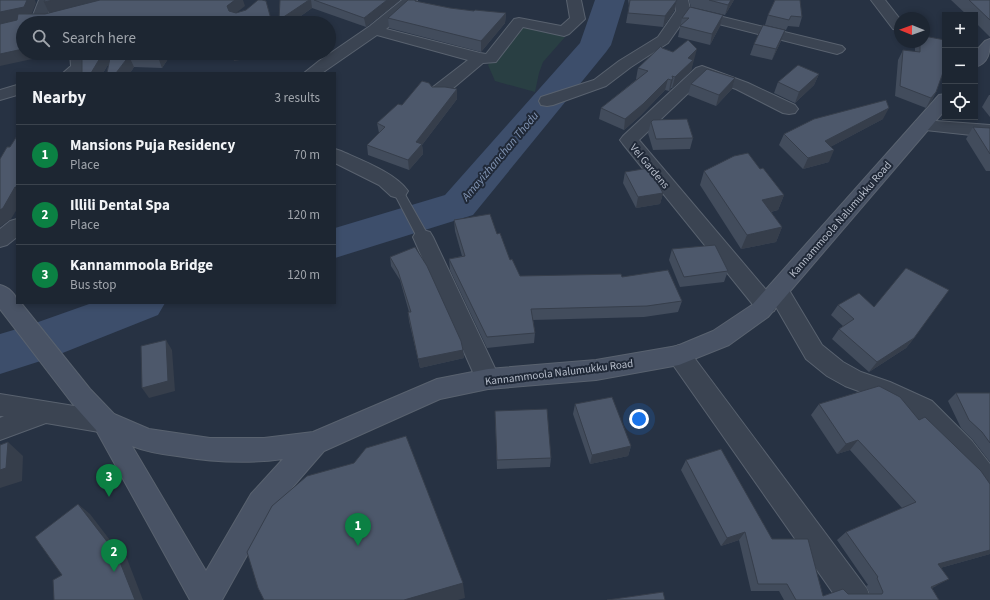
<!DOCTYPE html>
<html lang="en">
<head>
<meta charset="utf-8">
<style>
	:root { --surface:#1d2632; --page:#252e3a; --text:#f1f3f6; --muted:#a0a5ac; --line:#3b434d; --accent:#0b8043 }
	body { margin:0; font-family:"Source Sans 3",sans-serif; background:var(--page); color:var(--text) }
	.controls { position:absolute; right:12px; top:12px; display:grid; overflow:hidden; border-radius:0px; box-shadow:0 2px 6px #0003 }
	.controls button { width:36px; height:36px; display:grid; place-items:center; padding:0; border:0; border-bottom:1px solid var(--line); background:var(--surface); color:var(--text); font:20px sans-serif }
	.compass { position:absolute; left:894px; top:12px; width:36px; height:36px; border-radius:50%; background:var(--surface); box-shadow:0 2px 6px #0003; rotate:271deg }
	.you { position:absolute; left:639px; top:419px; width:14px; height:14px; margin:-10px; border:3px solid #fff; border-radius:50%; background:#1a73e8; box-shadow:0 0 0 6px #1a73e833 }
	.badge { display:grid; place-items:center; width:26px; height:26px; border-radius:50%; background:var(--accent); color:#fff; font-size:13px; font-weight:700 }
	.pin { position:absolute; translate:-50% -33px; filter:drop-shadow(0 1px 2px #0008) }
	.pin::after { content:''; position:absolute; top:21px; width:14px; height:12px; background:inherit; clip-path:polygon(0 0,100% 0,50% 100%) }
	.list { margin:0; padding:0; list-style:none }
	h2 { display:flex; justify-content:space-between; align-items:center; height:52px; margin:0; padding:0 16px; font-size:17px }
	h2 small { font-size:13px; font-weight:400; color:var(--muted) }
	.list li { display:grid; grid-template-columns:26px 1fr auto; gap:12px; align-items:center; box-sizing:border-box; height:60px; padding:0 16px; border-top:1px solid var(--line) }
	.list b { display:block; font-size:15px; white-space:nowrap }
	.list p { margin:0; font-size:13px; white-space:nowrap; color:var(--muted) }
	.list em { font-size:13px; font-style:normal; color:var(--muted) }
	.icon { flex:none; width:22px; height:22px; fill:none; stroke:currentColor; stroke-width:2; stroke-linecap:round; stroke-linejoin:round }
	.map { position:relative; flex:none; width:990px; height:600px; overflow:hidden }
	.search { position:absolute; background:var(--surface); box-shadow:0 2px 6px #0003; left:16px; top:16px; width:320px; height:44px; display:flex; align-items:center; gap:10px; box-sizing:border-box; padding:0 14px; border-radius:22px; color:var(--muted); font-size:15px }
	.panel { position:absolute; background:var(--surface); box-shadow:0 2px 6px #0003; left:16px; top:72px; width:320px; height:232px; border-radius:0px }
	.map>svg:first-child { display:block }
	.green { fill:#293f43 }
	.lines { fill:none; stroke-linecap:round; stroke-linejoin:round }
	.river { fill:#3d4e6b; fill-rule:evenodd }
	.service-casing { stroke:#59626f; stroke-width:2 }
	.minor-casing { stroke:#59626f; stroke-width:2 }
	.secondary-casing { stroke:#59626f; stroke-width:2 }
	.service { fill:#3b4452; fill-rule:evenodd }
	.minor { fill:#3b4452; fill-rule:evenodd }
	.secondary { fill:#495365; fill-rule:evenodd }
	.wall { fill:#424c5c }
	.shaded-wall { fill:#363e4b }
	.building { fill:#4d586b; stroke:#363e4b }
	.labels { text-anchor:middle; stroke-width:4; stroke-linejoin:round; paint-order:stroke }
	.street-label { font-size:11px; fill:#b8bfcc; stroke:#202938 }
	.water-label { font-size:12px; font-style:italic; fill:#8094b3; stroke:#202938 }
</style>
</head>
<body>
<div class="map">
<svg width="990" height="600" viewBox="0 0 990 600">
	<rect width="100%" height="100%" fill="#273243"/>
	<polygon class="green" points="519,26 565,37 543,62 539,73 535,92 495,81 488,65"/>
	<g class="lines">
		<g class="river">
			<polygon points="595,0 625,0 611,45 606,52 473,215 335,258 335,228 445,195 580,43"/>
			<polygon points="92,303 165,303 158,315 50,358 0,374 0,334 27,326"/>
		</g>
		<defs>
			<polygon id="service" points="398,187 402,188 403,191 429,237 427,240 419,240 417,237 393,191 394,188"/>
			<g id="minor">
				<polygon points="39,0 53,0 44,23 30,23"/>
				<polygon points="402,0 417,0 404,14 386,29 480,53 486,54 514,19 519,18 561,26 570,18 567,0 581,0 585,19 569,34 564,36 523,27 496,62 483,63 445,95 439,96 433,95 431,91 433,87 468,60 377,35 322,73 304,73 319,61 370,26"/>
				<polygon points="674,0 688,0 690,9 842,46 845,49 842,52 837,54 687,16 668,43 631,67 606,86 553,105 547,106 541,105 539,101 541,97 594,80 619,61 658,37 676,11"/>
				<polygon points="871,0 885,0 900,19 900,30 893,29"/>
				<path d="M70 53H86C86 61 89 68 82 73H63L71 66Z"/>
				<polygon points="702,66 748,83 795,105 798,109 795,113 789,114 783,113 736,89 704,78 639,140 767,291 770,285 778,283 786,285 822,345 843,362 861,372 890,382 932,401 972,441 990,464 990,499 981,495 954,457 914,417 872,396 845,386 827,376 806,359 776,307 774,311 766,314 758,311 623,144 620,140 623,136 696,68"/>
				<polygon points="17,85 17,95 0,100 0,90"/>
				<polygon points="922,120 990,125 990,137 916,129 913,125 916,121"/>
				<path d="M335 149 341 151C361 160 396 173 408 191L405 196 398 198 391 196 379 185 335 163Z"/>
				<polygon points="17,219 17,237 7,245 0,247 0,229 10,221"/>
				<polygon points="423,230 430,232 433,237 500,379 496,386 488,389 480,386 476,379 413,237 416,232"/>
				<polygon points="679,345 687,348 867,589 871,600 838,600 671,362 667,355 671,348"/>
				<polygon points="0,394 105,411 114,414 118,422 114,430 105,433 46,423 0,440 0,418 4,416 0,416"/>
			</g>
			<g id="secondary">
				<path d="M990 39C990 52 989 63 975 67V52L985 41Z"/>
				<path d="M945 94V110L768 317 729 345 679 365 596 380 488 389 440 399 324 451 271 512 222 600H190L96 430 72 403 0 309V285C8 287 17 294 17 303H21L90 389 114 414 149 429 210 438H264L313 432 437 379 488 369 596 360 677 346 713 331 752 305 939 95ZM132 446C147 452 161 454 177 456 212 462 248 464 283 459L251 494 206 571Z"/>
			</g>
		</defs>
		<use href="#service" class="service-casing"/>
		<use href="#minor" class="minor-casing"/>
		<use href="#secondary" class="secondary-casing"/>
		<use href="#service" class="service"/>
		<use href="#minor" class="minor"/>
		<use href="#secondary" class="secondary"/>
	</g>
	<g class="wall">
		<polygon points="280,0 400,0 366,27 312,8 291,23 280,23 279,20"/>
		<polygon points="628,0 677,0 674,11 663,27 626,23 629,6"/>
		<polygon points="689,0 734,0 725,15 691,7"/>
		<polygon points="775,0 802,17 799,27 788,26 786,30 765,25 768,15"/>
		<polygon points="951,0 990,0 990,37 975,22 975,15 967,15"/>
		<polygon points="416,1 450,8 474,11 506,13 505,23 481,52 389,28 388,18"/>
		<polygon points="723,15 720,26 710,45 678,37 682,18"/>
		<polygon points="785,30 781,41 772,60 750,55 754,44"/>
		<polygon points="916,42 924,42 943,72 936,92 931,102 926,108 895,96 898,60 903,50 915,52 915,45"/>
		<polygon points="662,48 694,60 693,61 691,71 672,88 671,88 670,90 669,91 665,90 641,115 624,130 599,119 601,108 637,79 636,79 638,68"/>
		<polygon points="82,53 172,53 162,68 134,67 130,73 107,73 109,63 103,73 82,73"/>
		<polygon points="819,74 814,85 795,103 774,93 778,82"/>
		<polygon points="735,78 732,89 716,106 688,95 691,84"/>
		<polygon points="432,87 457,89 457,99 422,145 423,154 409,170 368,155 367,145 379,133 377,123 402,105"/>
		<polygon points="989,95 990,95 990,117 982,107"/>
		<polygon points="883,119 830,147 829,162 803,169 779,145 784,134"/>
		<polygon points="651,122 693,138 690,149 653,150 648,133"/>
		<polygon points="973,127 990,128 990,171 986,171 966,139"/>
		<polygon points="760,169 784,195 778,210 771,212 782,227 776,242 741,249 700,185 704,171"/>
		<polygon points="625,172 663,193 660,204 636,208 623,183"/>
		<polygon points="454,220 497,234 510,260 520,276 622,277 682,301 678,312 644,317 533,320 535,333 534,343 487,348 450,270 449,259 462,256 455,231"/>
		<polygon points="672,249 728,271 724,282 680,287 669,260"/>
		<polygon points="390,257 463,350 464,358 420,368 409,321 408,312 409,312 400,280 391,266"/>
		<polygon points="838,305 874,307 914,338 906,348 869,372 832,339 839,329 843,326 831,315"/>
		<polygon points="956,393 990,393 990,462 973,440 961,428 948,401"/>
		<polygon points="575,404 631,446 628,456 590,464 573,414"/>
		<polygon points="819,404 919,420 990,484 990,554 940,568 936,586 932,588 939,600 784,600 779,591 751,591 739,540 721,546 681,470 686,460 772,539 823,596 848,594 870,594 866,586 868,585 837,540 846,532 902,508 850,450 837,454 811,415"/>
		<polygon points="495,411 551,458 550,467 497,469"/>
	</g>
	<g class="shaded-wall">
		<polygon points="27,0 35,0 36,3 30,18 0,24 0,12"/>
		<polygon points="53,0 100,0 49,13 44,2"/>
		<polygon points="235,0 243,0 245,6 231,17 227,6"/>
		<polygon points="309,0 311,0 312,8 291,23 280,23 279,20"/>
		<polygon points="387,0 400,0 366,27 364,18"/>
		<polygon points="677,0 674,11 663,27 665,16"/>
		<polygon points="731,0 734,0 725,15 728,5"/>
		<polygon points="506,13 505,23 481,52 481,41"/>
		<polygon points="723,15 720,26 710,45 712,34"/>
		<polygon points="785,30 781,41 772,60 776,49"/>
		<polygon points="23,49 23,53 60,53 0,66 0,54"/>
		<polygon points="697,49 691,71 672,88 675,77 688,58"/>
		<polygon points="103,53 115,53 103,73 91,73"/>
		<polygon points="160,53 172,53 162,68 158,57"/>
		<polygon points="205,53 228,53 207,59"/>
		<polygon points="232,53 280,53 234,61"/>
		<polygon points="129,56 134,67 130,73 116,73"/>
		<polygon points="819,74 814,85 795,103 799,92"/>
		<polygon points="735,78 732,89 716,106 719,95"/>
		<polygon points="668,79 665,90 641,115 624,130 625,119"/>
		<polygon points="673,79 670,90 669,91 671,80"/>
		<polygon points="457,89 457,99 422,145 423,154 409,170 408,160 416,142"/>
		<polygon points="936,92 931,102 926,108 931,98"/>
		<polygon points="889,108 883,119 819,153 825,141"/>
		<polygon points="834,150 829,162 803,169 808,158"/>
		<polygon points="15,187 17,190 17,209 11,219 0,227 0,210"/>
		<polygon points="663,193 660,204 636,208 638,197"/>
		<polygon points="784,195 778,210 756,215 762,200"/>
		<polygon points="782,227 776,242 741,249 747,235"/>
		<polygon points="914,338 906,348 869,372 877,362"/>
		<polygon points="166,340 172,350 175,391 149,398 142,388"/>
		<polygon points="463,350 464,358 420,368 418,359"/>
		<polygon points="858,440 850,450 837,454 846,444"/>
		<polygon points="8,442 23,456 22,481 0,488 0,470"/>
		<polygon points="631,446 628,456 590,464 592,455"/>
		<polygon points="78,504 90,514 116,548 126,556 143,600 135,600 112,548"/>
		<polygon points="745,532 739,540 721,546 727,538"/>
		<polygon points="990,550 990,554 926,572 938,564"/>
		<polygon points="949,579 936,586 919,594 931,587"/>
		<polygon points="463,583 465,598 458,600 404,600"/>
	</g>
	<g class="building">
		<polygon points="0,0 27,0 24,7 0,12"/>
		<polygon points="45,0 53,0 44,2"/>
		<polygon points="100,0 235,0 227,6 229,11 236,13 246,10 258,0 262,0 266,1 272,23 23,23 23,49 0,54 0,24 17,20 18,14 45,14"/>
		<polygon points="280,0 309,0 279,20"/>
		<polygon points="314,0 387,0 364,18"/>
		<polygon points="408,0 415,0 415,1 450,8 474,11 475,10 506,13 481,41 388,18"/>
		<polygon points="630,0 677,0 665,16 628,13"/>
		<polygon points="709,0 731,0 728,5"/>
		<polygon points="775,0 800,0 802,17 791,16 789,20 768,15"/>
		<polygon points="969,0 990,0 990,20"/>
		<polygon points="690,7 723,15 712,34 680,26 689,18 682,18"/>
		<polygon points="763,25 785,30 776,49 754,44"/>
		<polygon points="924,36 945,40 945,67 936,92 931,98 900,86 903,50 920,52 920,42 924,42"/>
		<polygon points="688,40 697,49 688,58 693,60 675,77 672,76 673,79 671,80 668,79 643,104 625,119 601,108 648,71 638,68 661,46 662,48 673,52"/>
		<polygon points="82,53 103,53 91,73 82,73"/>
		<polygon points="111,53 160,53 158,57 129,56 116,73 107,73"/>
		<polygon points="798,65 819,74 799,92 778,82"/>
		<polygon points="707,69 735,78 719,95 691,84"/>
		<polygon points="422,81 429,83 432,87 445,87 457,89 416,142 422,144 408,160 367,145 385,127 377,123 398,104 402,105"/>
		<polygon points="886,100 889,108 825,141 834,150 808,158 784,134 814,119"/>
		<polygon points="687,119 693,138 656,139 651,122 653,120"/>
		<polygon points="973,127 990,128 990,154"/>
		<polygon points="17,136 17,187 15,187 3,208 0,210 0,159 7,147 10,147"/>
		<polygon points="748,153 760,169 763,168 784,195 762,200 782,227 747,235 704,171 734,156"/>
		<polygon points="649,168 663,193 638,197 625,172"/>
		<polygon points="490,214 497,234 500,233 510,260 512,259 520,276 621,274 622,277 668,270 682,301 647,306 531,309 535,333 487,337 449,259 465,256 454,220"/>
		<polygon points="715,245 728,271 684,277 672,249"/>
		<polygon points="415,247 427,266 461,341 463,350 418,359 408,312 411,312 398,271 390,257"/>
		<polygon points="906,268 949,290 914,338 877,362 839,329 854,319 838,305 859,293 874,307"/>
		<polygon points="166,340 168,381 142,388 141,346"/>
		<polygon points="879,386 900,397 919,420 925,417 981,471 990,484 990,550 938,564 949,579 931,587 939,600 796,600 787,584 758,584 745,532 727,538 686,460 721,449 772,539 808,539 823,596 843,589 848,594 882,594 883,592 877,578 878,577 846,532 916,502 858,440 846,444 819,404"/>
		<polygon points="956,393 990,393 990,443 982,432 969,420"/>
		<polygon points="612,397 631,446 592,455 575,404"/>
		<polygon points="547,409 551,458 497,460 495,411"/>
		<polygon points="406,436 463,583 404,600 264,600 258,588 247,552 272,506 307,476 354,463 366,448"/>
		<polygon points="8,442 6,468 0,470 0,445"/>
		<polygon points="78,504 112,548 114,547 135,600 54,600 53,580 62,575 35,537"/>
		<polygon points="663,592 665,600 607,600"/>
	</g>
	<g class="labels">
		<g class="street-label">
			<text transform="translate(650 166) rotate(50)" y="4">Vel Gardens</text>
			<text transform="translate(840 219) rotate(-49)" y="4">Kannammoola Nalumukku Road</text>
			<text transform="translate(559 372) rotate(-7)" y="4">Kannammoola Nalumukku Road</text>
		</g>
		<g class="water-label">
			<text transform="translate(500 156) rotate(-50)" y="4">Amayizhanchan Thodu</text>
		</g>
	</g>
</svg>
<div class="controls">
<button>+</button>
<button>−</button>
<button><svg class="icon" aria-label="locate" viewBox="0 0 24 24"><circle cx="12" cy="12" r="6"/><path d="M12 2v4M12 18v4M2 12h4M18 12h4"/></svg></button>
</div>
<svg class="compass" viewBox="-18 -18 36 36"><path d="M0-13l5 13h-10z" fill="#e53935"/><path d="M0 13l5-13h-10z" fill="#a0a5ac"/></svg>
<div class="you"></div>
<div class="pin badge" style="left:358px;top:546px">1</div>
<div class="pin badge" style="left:114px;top:572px">2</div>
<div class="pin badge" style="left:109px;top:497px">3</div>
<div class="search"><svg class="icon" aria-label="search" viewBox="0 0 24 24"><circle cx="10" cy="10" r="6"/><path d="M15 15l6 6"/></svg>Search here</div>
<section class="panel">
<h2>Nearby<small>3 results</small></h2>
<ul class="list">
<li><span class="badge">1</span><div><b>Mansions Puja Residency</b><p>Place</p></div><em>70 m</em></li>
<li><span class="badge">2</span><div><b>Illili Dental Spa</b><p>Place</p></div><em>120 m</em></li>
<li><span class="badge">3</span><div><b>Kannammoola Bridge</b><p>Bus stop</p></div><em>120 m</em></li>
</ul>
</section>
</div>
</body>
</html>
